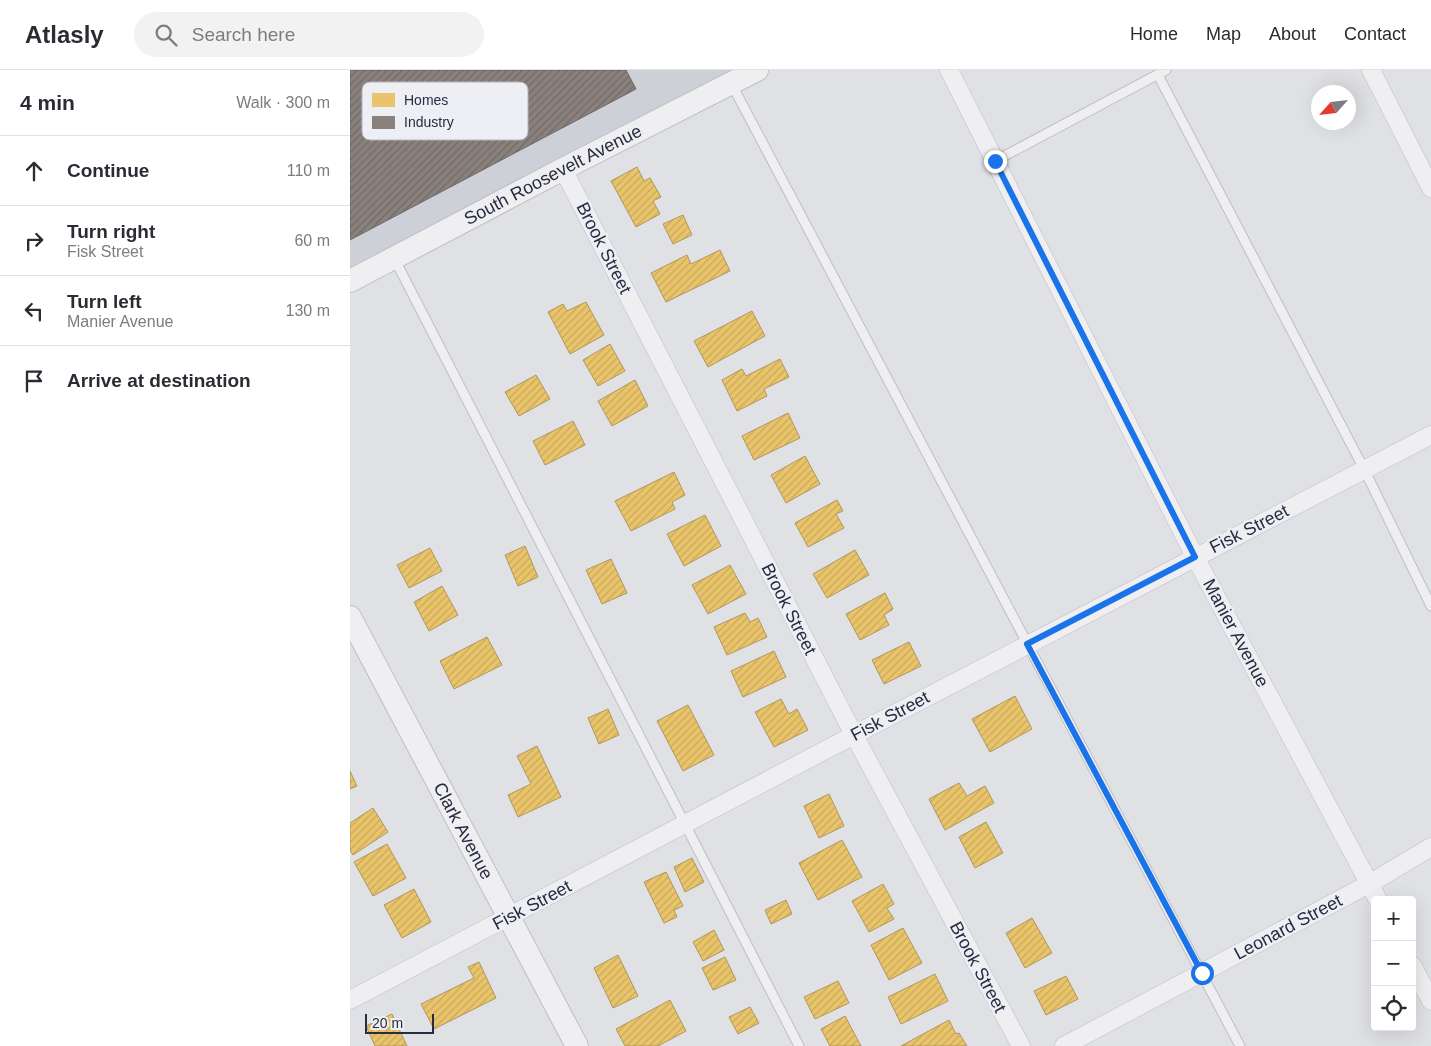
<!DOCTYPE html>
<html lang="en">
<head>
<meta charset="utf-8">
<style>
	:root { --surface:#fff; --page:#f2f2f3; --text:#2b2b33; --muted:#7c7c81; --line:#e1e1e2 }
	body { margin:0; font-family:Helvetica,sans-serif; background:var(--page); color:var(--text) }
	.controls { position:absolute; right:15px; bottom:15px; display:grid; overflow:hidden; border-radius:5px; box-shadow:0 5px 20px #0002 }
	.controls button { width:45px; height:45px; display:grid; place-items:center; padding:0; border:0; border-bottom:1px solid var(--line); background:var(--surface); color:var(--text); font:25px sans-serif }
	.compass { position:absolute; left:961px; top:15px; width:45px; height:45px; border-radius:50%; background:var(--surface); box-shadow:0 5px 20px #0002; rotate:243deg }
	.scale { position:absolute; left:15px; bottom:12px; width:69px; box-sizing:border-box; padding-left:5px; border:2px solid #272c3e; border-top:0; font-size:14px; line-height:18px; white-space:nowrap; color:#272c3e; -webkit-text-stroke:4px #edeff5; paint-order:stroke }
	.stop { position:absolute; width:15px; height:15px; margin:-11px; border:4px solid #1a73e8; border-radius:50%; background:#fff }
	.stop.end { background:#1a73e8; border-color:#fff; box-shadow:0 1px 5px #0008 }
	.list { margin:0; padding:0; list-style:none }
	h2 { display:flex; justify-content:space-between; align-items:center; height:65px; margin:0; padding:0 20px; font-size:21px }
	h2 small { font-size:16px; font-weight:400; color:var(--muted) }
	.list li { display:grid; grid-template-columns:32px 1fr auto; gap:15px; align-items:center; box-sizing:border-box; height:70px; padding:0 20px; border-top:1px solid var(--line) }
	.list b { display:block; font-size:19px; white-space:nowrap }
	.list p { margin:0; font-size:16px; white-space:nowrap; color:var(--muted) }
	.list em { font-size:16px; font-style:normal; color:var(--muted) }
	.icon { flex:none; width:28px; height:28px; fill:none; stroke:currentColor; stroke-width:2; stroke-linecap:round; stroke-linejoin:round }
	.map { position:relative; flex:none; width:1081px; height:976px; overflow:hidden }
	header { display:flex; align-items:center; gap:30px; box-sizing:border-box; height:70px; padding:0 25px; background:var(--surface); border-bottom:1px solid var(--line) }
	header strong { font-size:24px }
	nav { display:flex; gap:28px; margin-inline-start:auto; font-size:18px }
	.search { width:350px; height:45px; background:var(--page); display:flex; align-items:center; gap:12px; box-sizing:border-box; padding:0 18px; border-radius:28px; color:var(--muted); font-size:19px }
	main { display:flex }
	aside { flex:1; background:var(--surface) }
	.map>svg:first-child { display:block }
	.built { fill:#ced0d8 }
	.homes { fill:url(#homes-hatch); stroke:#af965d }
	.industry { fill:url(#industry-hatch); stroke:#6c6869 }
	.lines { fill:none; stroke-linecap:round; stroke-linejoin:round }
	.service-casing { stroke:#bebfc3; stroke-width:11 }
	.minor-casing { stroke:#bebfc3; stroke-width:19 }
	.tertiary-casing { stroke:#bebfc3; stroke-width:24 }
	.service { stroke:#efeff2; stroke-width:9 }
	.minor { stroke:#efeff2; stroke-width:18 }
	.tertiary { stroke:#efeff2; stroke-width:22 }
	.route { stroke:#1a73e8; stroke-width:6 }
	.labels { text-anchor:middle; stroke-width:5; stroke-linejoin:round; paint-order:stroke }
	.street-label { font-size:18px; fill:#272c3e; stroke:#edeff5 }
	.key { fill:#edeff5; stroke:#b2b4be; stroke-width:1 }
	.key-label { font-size:14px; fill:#272c3e }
</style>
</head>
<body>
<header>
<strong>Atlasly</strong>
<div class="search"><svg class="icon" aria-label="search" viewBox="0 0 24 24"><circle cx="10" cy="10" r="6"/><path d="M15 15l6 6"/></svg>Search here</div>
<nav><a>Home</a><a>Map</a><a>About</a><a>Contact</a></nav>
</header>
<main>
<aside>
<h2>4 min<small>Walk · 300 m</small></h2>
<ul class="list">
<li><svg class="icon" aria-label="ahead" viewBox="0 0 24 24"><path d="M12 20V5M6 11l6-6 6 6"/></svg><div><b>Continue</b></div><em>110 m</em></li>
<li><svg class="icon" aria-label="right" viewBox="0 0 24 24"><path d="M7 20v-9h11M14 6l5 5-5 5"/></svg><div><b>Turn right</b><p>Fisk Street</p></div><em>60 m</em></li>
<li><svg class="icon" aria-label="left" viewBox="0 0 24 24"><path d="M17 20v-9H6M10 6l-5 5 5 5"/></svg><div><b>Turn left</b><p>Manier Avenue</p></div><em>130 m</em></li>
<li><svg class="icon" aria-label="arrive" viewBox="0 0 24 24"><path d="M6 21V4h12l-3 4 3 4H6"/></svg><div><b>Arrive at destination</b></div></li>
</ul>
</aside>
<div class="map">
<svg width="1081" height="976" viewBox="0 0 1081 976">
	<defs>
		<pattern id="homes-hatch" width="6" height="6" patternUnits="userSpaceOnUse" patternTransform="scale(1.25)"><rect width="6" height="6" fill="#e9c46a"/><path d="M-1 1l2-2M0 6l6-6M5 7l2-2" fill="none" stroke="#c8a95d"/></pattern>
		<pattern id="industry-hatch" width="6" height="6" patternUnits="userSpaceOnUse" patternTransform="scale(1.25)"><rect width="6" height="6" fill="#8a817c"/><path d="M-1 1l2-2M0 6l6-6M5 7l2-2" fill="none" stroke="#716a67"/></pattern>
	</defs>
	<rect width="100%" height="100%" fill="#dfe1e5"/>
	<polygon class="built" points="0,0 407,0 0,211"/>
	<g class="homes">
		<polygon points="287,97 294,111 300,108 311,127 303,131 310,144 286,157 261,111"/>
		<polygon points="333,145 342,165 323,174 313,154"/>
		<polygon points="370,180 380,201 316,232 301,203 337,185 341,194"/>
		<polygon points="236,232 254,265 220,284 198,242 213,234 217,241"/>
		<polygon points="402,241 415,266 358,297 344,271"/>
		<polygon points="260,274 275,301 248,316 233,290"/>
		<polygon points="430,289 439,307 414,319 417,326 387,341 372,310 392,299 396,306"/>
		<polygon points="186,305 200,329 169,346 155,322"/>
		<polygon points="285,310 298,336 262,356 248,331"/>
		<polygon points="438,343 450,368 404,390 392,366"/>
		<polygon points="223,351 235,375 195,395 183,371"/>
		<polygon points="455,386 470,414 436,433 421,405"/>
		<polygon points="324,402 335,425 322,432 325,439 281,461 265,431"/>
		<polygon points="487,430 493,441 486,444 494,458 458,477 445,453"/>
		<polygon points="355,445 371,476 334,496 317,464"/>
		<polygon points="175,476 188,507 168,516 155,485"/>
		<polygon points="80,478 92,501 59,518 47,495"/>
		<polygon points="505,480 519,505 477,528 463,504"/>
		<polygon points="261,489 277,523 252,534 236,500"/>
		<polygon points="380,495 396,524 358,544 342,515"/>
		<polygon points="92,516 108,545 79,561 64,532"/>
		<polygon points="535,523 543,539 534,545 539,555 510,570 496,544"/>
		<polygon points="395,543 400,552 408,548 417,567 377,585 364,557"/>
		<polygon points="137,567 152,595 104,619 90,591"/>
		<polygon points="559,572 571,596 534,614 522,590"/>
		<polygon points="424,581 436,607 393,627 381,601"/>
		<polygon points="665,626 682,659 640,682 622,649"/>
		<polygon points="431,629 439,644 447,639 458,660 424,677 405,642"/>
		<polygon points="338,635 364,685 333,701 307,651"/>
		<polygon points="258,639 269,665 249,674 238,648"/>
		<polygon points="187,676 211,727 168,747 158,725 181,714 167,686"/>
		<polygon points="0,701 7,716 0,719"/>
		<polygon points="609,713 617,726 635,716 644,733 595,760 579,729"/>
		<polygon points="479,724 494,756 469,768 454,736"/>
		<polygon points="23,738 38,762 3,785 0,780 0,753"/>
		<polygon points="636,752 653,783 625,798 609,767"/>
		<polygon points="492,770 512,807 468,830 449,793"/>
		<polygon points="37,774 56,808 23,826 4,792"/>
		<polygon points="342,788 354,812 335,822 324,797"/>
		<polygon points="316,802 333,836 324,840 327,847 314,853 294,812"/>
		<polygon points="533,814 544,834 537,838 544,849 519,862 502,831"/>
		<polygon points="64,819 81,852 52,868 34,835"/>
		<polygon points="436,830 442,844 421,854 415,840"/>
		<polygon points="682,848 702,883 675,898 656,863"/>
		<polygon points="553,858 572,893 539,910 521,875"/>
		<polygon points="364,860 374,880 353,891 343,872"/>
		<polygon points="268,885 288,926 263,938 244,898"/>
		<polygon points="375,887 386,910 363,920 352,898"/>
		<polygon points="129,892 146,928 84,959 71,934 124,908 118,897"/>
		<polygon points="585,904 598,931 551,954 538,927"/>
		<polygon points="716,906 728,929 696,945 684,921"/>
		<polygon points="488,911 499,933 465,949 454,927"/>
		<polygon points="320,930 336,961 308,976 275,976 266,959"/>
		<polygon points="400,937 409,953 388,964 379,947"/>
		<polygon points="42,944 57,976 25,976 16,956"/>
		<polygon points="495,946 511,976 480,976 471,959"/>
		<polygon points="599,950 606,964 609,963 617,976 551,976"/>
	</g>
	<polygon class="industry" points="0,0 276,0 286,19 0,170"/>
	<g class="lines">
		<defs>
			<g id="service">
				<polyline points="808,5 1014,399 1081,536"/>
				<polyline points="381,13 890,976"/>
				<polyline points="645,91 816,0"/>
				<polyline points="44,188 449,976"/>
			</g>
			<g id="minor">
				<polyline points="599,0 845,487 1028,830"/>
				<polyline points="1021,0 1081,118"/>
				<polyline points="213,99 504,665 671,976"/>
				<polyline points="1062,895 1081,931"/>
				<polyline points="0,930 504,665 1081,365"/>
				<polyline points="714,976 1019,814 1081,777"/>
			</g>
			<g id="tertiary">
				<path id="s1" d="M0 211 213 99 407 0"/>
				<path id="s2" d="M0 547 227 976"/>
			</g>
		</defs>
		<use href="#service" class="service-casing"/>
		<use href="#minor" class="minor-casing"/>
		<use href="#tertiary" class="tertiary-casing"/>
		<use href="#service" class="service"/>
		<use href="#minor" class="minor"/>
		<use href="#tertiary" class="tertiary"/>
	</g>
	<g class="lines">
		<polyline class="route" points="645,91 845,487 677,574 852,903"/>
	</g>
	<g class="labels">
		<g class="street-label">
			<text dy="6" stroke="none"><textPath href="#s1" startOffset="229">South Roosevelt Avenue</textPath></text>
			<text transform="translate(254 178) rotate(63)" y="6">Brook Street</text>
			<text transform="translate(899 459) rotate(-27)" y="6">Fisk Street</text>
			<text transform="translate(439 539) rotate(63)" y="6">Brook Street</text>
			<text transform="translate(886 563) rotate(62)" y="6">Manier Avenue</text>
			<text transform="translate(540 646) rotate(-28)" y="6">Fisk Street</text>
			<text dy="6" stroke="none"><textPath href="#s2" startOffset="242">Clark Avenue</textPath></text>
			<text transform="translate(182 835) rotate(-28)" y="6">Fisk Street</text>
			<text transform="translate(938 857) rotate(-28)" y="6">Leonard Street</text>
			<text transform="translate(628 897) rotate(62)" y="6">Brook Street</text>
		</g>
	</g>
	<rect x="12" y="12" width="166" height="58" rx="8" class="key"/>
	<rect x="22" y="23" width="23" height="14" fill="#e9c46a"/>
	<rect x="22" y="46" width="23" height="13" fill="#8a817c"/>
	<g class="key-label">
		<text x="54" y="35">Homes</text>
		<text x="54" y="57">Industry</text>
	</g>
</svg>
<div class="controls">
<button>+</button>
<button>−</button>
<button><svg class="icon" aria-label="locate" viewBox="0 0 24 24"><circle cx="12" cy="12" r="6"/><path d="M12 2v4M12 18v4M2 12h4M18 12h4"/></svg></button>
</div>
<svg class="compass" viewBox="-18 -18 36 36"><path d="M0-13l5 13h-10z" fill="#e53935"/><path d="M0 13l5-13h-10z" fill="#7c7c81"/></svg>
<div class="scale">20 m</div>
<div class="stop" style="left:852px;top:903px"></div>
<div class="stop end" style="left:645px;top:91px"></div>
</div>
</main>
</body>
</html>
